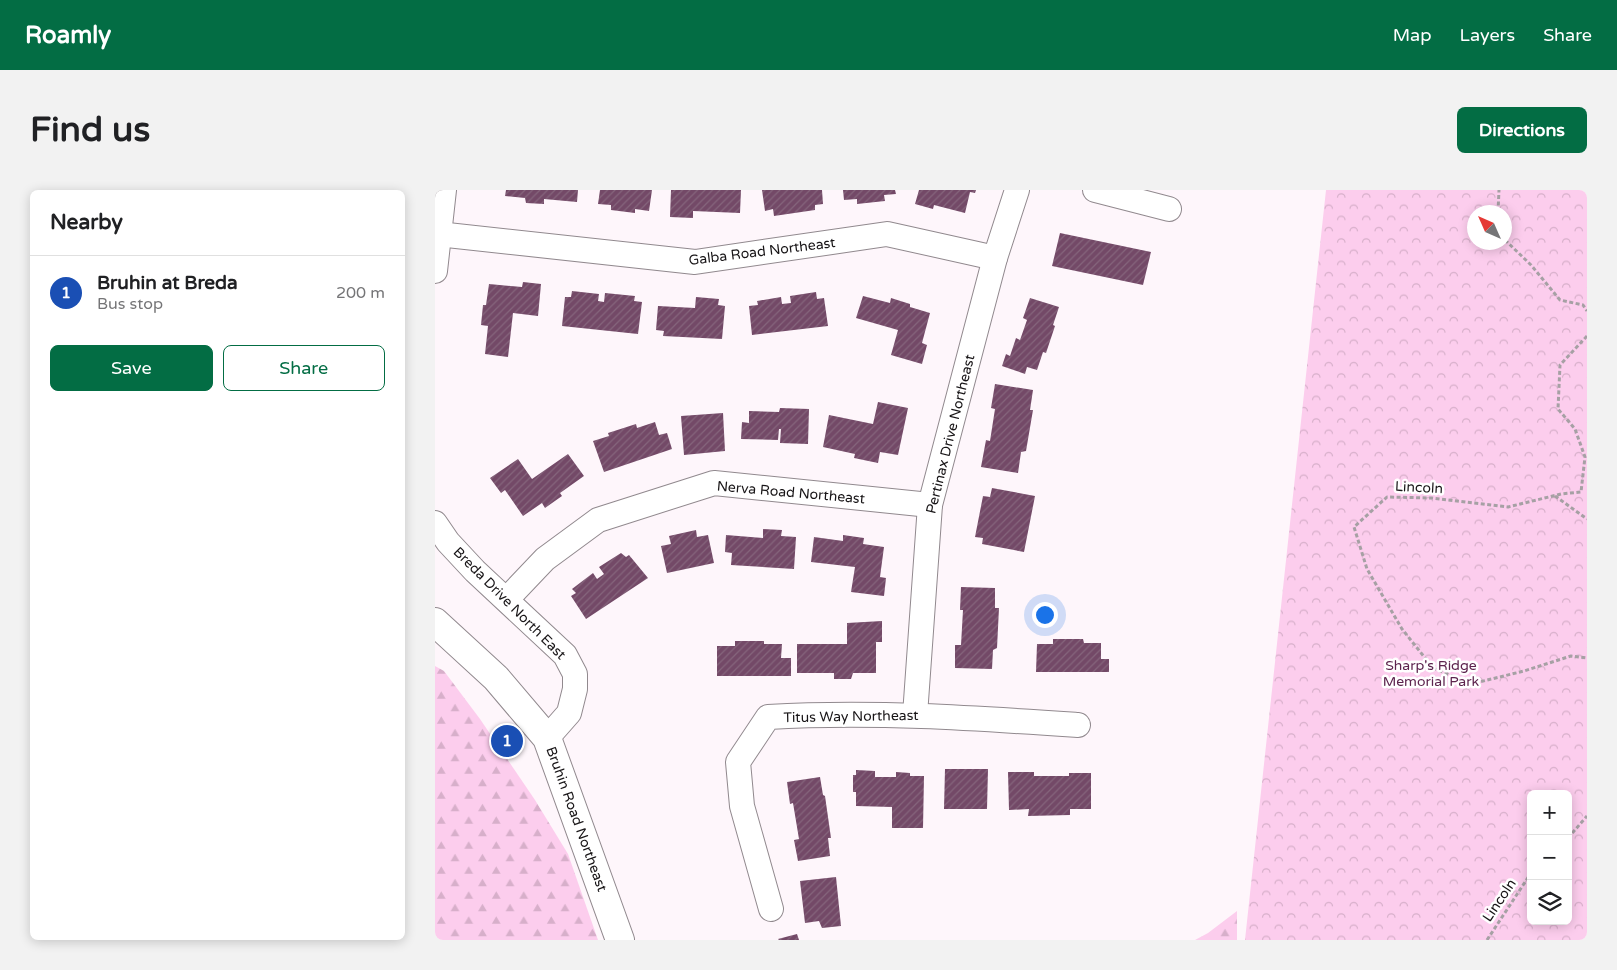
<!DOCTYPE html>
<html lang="en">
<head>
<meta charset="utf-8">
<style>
	:root { --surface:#fff; --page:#f2f2f2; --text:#202124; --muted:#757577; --line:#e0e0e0; --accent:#036d44 }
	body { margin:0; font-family:"Varela Round",sans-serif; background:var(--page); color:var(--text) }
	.controls { position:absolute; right:15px; bottom:15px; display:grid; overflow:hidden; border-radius:8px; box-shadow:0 2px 12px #0003 }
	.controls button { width:45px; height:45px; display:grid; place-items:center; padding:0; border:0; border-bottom:1px solid var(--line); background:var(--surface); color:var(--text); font:25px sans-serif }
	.compass { position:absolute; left:1032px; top:15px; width:45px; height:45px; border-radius:50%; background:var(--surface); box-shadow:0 2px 12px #0003; rotate:315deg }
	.you { position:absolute; left:609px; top:424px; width:18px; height:18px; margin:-12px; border:4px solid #fff; border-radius:50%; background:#1a73e8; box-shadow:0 0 0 8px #1a73e833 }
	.badge { display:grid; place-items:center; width:32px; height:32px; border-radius:50%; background:var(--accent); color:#fff; font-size:16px; font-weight:700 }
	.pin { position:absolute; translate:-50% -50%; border:2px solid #fff; box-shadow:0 1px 5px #0006 }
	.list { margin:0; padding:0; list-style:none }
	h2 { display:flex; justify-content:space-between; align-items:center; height:65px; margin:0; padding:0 20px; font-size:21px }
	h2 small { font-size:16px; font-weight:400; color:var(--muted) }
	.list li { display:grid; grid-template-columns:32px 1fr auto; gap:15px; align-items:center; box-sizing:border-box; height:75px; padding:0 20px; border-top:1px solid var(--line) }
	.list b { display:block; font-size:19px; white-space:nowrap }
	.list p { margin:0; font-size:16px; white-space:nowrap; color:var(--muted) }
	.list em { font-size:16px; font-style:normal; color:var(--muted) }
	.actions { display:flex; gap:10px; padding:15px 20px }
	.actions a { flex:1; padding:11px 0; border:1px solid var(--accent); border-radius:8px; text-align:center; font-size:18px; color:var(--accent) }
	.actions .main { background:var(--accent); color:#fff }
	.icon { flex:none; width:28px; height:28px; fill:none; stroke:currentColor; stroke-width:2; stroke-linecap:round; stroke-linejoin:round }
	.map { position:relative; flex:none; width:1152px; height:750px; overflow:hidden; border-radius:8px }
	header { display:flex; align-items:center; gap:30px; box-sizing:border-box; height:70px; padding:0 25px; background:var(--accent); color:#fff }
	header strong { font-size:24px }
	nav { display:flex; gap:28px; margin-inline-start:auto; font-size:18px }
	.intro { display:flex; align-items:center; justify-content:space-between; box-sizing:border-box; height:120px; padding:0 30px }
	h1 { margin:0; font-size:35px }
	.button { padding:12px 22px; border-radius:8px; background:var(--accent); color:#fff; font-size:18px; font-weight:700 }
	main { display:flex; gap:30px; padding:0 30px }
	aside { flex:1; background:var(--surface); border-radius:8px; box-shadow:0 2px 12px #0003 }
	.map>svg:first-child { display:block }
	.forest { fill:url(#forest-firs) }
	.park { fill:url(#park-crowns); fill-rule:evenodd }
	.building { fill:url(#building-hatch) }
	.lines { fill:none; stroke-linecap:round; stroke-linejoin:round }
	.minor-casing { stroke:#91898e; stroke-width:26 }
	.major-casing { stroke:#91898e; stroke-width:30 }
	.path { stroke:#a6a0a4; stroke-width:3; stroke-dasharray:4 2.5; stroke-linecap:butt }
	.minor { stroke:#fff; stroke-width:24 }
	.major { stroke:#fff; stroke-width:28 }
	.labels { text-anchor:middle; stroke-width:5; stroke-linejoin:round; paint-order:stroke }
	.street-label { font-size:14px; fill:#181517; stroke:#fff }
	.park-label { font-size:14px; fill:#5c234d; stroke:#fff }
</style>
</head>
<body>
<header>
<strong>Roamly</strong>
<nav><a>Map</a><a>Layers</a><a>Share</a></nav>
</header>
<div class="intro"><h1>Find us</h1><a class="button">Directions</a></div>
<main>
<aside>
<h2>Nearby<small></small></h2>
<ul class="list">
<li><span class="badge" style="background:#1a4fb4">1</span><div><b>Bruhin at Breda</b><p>Bus stop</p></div><em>200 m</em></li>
</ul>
<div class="actions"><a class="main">Save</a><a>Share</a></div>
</aside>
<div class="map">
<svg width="1152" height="750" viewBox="0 0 1152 750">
	<defs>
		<pattern id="forest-firs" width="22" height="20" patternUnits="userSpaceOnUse" patternTransform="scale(1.25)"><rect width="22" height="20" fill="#fccded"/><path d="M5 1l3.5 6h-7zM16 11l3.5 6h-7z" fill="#d7afca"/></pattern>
		<pattern id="park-crowns" width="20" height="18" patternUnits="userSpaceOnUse" patternTransform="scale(1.25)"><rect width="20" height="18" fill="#fccded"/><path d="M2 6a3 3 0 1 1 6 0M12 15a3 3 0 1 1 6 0" fill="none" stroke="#d7afca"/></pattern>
		<pattern id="building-hatch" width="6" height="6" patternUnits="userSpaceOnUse" patternTransform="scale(1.25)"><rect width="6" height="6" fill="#734967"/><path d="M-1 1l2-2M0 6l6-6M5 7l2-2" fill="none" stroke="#85657c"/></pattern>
	</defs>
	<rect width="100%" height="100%" fill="#fef6fb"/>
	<g class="forest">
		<polygon points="0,476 9,481 45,529 100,610 133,664 163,750 0,750"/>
		<polygon points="802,721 802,750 760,750 773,743"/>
	</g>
	<path class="park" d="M891 0H1152V750H810ZM1040 22H1070V52H1040ZM1096 604H1133V731H1096Z"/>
	<g class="building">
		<polygon points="71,0 143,0 142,12 109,9 109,14 91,13 90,8 70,6"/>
		<polygon points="165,0 217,0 214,21 200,19 200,23 176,20 176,15 163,14"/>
		<polygon points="236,0 306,0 305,23 258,21 258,28 235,27"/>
		<polygon points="327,0 387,0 388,14 380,15 380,20 339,26 338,19 330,21"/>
		<polygon points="408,0 460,0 461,4 449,5 450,11 422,14 422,9 409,10"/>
		<polygon points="484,0 541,0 540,3 535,2 530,23 499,15 498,19 480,14"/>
		<polygon points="625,43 716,62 708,95 617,76"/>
		<polygon points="88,92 106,94 103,126 78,123 73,167 50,164 53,136 46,135 48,115 51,115 54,94 87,97"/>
		<polygon points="137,101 164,104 163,111 169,112 170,103 200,106 199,111 207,112 203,144 127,136 130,107 136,107"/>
		<polygon points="381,102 382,109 389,108 393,136 317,145 314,116 323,115 322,111 346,107 347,114 356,113 355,106"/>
		<polygon points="428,106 455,113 456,108 475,114 475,117 495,123 487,153 492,155 487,174 456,165 463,140 421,128"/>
		<polygon points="261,107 284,109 283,115 290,116 287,149 228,146 229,141 221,140 223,116 260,118"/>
		<polygon points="595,108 624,117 618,135 620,136 611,163 608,162 602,180 592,177 590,184 567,176 571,164 575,166 581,148 585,150 592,130 588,128"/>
		<polygon points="560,194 598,200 595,220 598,220 591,261 586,262 583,283 546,277 551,250 555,251 560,219 556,218"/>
		<polygon points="443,212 473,218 463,265 445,262 443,273 419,268 420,264 388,257 394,225 438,234"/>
		<polygon points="345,218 374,219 373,254 345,253 346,239 344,239 343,250 306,249 307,232 314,233 314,221 344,222"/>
		<polygon points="288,223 290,261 249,265 246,226"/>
		<polygon points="220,232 224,245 232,243 237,259 169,282 158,251 174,246 173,243 201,234 202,238"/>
		<polygon points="133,264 149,286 125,303 127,306 110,318 107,313 88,326 70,300 66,303 55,288 83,269 97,289"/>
		<polygon points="557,298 600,306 589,362 547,354 548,348 540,347 548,306 555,307"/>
		<polygon points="328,339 347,340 346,346 361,347 359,379 296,375 297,363 290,362 291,345 328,348"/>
		<polygon points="261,340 262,347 273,345 279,373 232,383 226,356 236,354 234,346"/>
		<polygon points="408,345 429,348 428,354 449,357 445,387 451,388 449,406 416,402 420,377 376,372 379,347 408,351"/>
		<polygon points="186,363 191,367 194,365 213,388 151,429 136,406 141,403 137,399 158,383 162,389 169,384 164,377"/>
		<polygon points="526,397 560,398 560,418 564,418 562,458 558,460 557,479 520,478 520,455 526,455 528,420 525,420"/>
		<polygon points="447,431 447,452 441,452 441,483 418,483 416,489 399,489 399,483 362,483 362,454 412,454 412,433"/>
		<polygon points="618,449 648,449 649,453 666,453 666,469 674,469 674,482 601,482 602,454 618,454"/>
		<polygon points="300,451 329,451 329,454 347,454 346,468 356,468 356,486 282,486 282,456 300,456"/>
		<polygon points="510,579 553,579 552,619 509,619"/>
		<polygon points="421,580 440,581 440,587 461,587 461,582 475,583 475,586 489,586 488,638 457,638 457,617 421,616 421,602 418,602 418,585 421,585"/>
		<polygon points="573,582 599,582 599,586 634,586 634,583 656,583 656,619 635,619 635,625 593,626 594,619 574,620"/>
		<polygon points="385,587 388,605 390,606 396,648 393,648 395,666 363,671 359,650 364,649 358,613 355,614 352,592"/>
		<polygon points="401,687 406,736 387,738 384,731 370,733 365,691"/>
		<polygon points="362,744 364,750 344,750 343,749"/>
	</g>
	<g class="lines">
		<defs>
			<g id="minor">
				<polyline points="660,0 734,19"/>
				<polyline points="3,44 260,72 452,44 560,68"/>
				<polyline points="0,81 9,0"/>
				<polyline points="0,333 13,352 40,381 130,465 140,484 140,499 134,523 112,548"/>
				<polyline points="72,409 110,369 163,330 279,293 495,315"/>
				<polyline points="480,525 495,315 560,68 582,0"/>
				<path d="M336 719 307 616 303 572 333 527C437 521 539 528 643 535"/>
			</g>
			<polyline id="major" points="0,432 61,488 112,548 185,750"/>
		</defs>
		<use href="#minor" class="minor-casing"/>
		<use href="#major" class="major-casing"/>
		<g class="path">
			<polyline points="1063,22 1064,0"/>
			<polyline points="1070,50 1096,75 1125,110 1148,115 1152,121"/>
			<polyline points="1152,146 1125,175 1123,219 1140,239 1150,267 1146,302 1126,304 1073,317 997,308 952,307 919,337 932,379 967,439 998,478 1036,494 1089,481 1136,466 1152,468"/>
			<polyline points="1120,306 1152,329"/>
			<polyline points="1133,648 1152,626"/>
			<polyline points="1052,750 1096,683"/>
		</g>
		<use href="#minor" class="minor"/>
		<use href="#major" class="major"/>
	</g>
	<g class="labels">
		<g class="street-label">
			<text transform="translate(327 61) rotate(-7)" y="5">Galba Road Northeast</text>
			<text transform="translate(515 244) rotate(-76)" y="5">Pertinax Drive Northeast</text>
			<text transform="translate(984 297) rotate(3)" y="5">Lincoln</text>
			<text transform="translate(356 302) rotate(5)" y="5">Nerva Road Northeast</text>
			<text transform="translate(75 413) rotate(45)" y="5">Breda Drive North East</text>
			<text transform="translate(416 526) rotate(-1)" y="5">Titus Way Northeast</text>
			<text transform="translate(142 629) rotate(70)" y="5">Bruhin Road Northeast</text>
			<text transform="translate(1064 710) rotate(-56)" y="5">Lincoln</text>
		</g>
		<g class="park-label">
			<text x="996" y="480">Sharp's Ridge<tspan x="996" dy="16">Memorial Park</tspan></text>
		</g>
	</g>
</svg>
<div class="controls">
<button>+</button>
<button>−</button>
<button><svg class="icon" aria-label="layers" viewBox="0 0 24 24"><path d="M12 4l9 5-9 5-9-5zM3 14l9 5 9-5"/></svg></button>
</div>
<svg class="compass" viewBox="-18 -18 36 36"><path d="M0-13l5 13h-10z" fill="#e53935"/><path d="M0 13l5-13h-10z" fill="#757577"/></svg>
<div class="you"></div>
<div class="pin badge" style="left:72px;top:551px;background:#1a4fb4">1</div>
</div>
</main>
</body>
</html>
